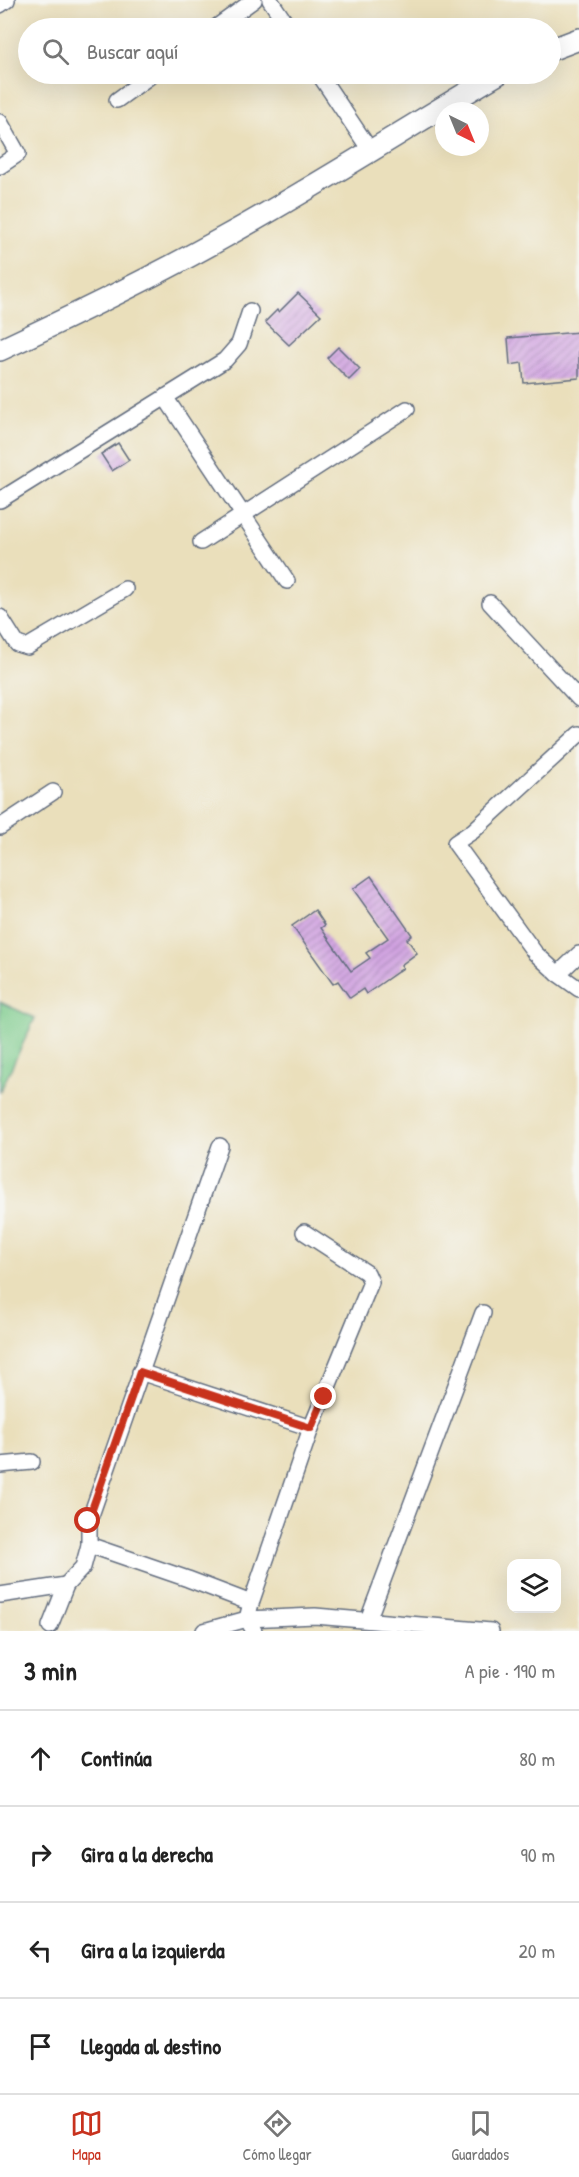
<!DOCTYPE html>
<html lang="es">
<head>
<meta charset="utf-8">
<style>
	:root { --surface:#fff; --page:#f6f6f6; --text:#222; --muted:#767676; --line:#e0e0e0; --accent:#c8321e }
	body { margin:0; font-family:"Patrick Hand",sans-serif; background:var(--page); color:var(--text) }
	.controls { position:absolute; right:18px; bottom:18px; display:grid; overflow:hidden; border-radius:12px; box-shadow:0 6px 24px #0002 }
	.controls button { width:54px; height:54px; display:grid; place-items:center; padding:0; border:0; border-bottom:2px solid var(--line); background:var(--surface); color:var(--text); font:30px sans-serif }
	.compass { position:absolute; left:435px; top:102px; width:54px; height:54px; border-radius:50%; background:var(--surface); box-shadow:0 6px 24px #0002; rotate:137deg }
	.stop { position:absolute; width:18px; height:18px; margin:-14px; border:4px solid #c8321e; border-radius:50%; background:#fff }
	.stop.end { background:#c8321e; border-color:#fff; box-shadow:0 2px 6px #0008 }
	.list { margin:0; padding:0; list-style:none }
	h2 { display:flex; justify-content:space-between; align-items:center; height:78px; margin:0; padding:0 24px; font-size:26px }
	h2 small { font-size:20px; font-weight:400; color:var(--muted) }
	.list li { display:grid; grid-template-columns:39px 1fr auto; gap:18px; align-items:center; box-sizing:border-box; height:96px; padding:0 24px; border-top:2px solid var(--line) }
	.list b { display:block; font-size:22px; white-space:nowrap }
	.list em { font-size:20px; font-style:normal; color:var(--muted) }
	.icon { flex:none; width:33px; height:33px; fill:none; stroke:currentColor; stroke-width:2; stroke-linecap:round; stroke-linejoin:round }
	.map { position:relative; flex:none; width:579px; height:1631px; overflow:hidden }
	.search { position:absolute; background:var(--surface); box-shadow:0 6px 24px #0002; left:18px; right:18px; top:18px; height:66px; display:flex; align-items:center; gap:15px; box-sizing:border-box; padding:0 21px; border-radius:33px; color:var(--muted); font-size:22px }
	.sheet { height:462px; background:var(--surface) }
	nav { display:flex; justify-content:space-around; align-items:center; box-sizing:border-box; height:84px; border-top:2px solid var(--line); background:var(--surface); font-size:16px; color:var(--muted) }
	nav a { display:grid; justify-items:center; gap:3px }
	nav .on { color:var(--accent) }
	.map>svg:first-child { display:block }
	.green { fill:#7aca8a; stroke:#4a7c74; stroke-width:1.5 }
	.building { fill:url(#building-hatch) }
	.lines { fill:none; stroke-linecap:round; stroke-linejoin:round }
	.street-casing { stroke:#636d7f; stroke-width:18 }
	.secondary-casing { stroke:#636d7f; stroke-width:24 }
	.street { stroke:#fff; stroke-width:15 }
	.secondary { stroke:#fff; stroke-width:21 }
	.route { stroke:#c8321e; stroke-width:8 }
</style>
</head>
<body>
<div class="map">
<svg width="579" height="1631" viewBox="0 0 579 1631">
	<defs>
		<pattern id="building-hatch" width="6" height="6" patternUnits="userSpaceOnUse" patternTransform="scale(1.5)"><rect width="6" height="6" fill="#d0a1e0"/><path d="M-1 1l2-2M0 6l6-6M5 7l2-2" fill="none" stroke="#a884b9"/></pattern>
	</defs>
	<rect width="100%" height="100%" fill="#f6f6f2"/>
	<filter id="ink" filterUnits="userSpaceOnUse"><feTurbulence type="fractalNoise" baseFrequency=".0167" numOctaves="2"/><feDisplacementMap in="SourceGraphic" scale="12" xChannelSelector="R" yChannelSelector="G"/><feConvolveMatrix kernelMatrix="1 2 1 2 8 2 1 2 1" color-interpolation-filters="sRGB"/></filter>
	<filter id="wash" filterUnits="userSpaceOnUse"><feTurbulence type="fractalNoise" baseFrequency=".008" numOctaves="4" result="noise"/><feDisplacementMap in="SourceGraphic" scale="24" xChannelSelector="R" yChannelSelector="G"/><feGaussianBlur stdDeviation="1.35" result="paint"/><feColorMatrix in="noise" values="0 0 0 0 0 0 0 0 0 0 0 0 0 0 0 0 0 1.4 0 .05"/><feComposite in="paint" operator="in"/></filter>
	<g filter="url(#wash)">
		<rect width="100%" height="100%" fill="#eadfbb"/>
		<polygon class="green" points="0,1002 35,1018 0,1092"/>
		<g id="blocks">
			<g class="building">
				<polygon points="298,293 321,315 289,345 265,322 277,310 279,312"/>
				<polygon points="579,332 579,378 524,383 522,363 510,365 508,338"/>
				<polygon points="338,347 360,369 349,380 327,358"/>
				<polygon points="118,443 129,460 112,471 101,454"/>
				<polygon points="371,876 412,935 407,939 417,953 401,965 403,968 366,994 363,989 350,998 338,981 333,984 292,926 315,910 325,925 321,928 351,971 370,958 366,953 388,938 353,889"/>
			</g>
		</g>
	</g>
	<g filter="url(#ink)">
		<use href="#blocks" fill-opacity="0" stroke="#636d7f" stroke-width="1.5"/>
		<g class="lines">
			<defs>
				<g id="street">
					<polyline points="270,0 289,28"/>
					<polyline points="0,5 7,0"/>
					<polyline points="215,28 254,0"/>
					<polyline points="319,74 370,150"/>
					<polyline points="117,100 153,74"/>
					<polyline points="0,122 18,154 0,166"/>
					<polyline points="165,397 287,581"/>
					<polyline points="0,500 225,360 239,344 250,311"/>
					<polyline points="201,542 407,409"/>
					<polyline points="490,603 579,699"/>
					<polyline points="0,617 17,644 27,647 125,589"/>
					<polyline points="579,734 473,831 455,843 535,953 558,974 579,989"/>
					<polyline points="0,827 53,792"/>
					<polyline points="558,974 579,954"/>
					<polyline points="140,1372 311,1428"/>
					<polyline points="0,1465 32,1462"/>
					<polyline points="89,1545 188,1579 251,1603"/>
					<polyline points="0,1595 66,1585"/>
					<polyline points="368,1620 483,1313"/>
					<polyline points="50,1626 66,1585 83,1567 89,1545 89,1521 220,1146"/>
					<polyline points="204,1631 247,1619 315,1616 491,1631"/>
					<polyline points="254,1631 247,1619 251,1603 311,1428 371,1282 367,1273 304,1232"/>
				</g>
				<g id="secondary">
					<polyline points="550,50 579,39"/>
					<path d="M0 350C77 314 154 277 228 235 320 184 408 127 498 74"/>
				</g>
			</defs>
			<use href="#street" class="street-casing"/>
			<use href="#secondary" class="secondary-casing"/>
			<use href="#street" class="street"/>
			<use href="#secondary" class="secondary"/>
		</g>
	</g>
	<g class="lines" filter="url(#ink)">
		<polyline class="route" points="88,1521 140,1372 311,1428 324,1397"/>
	</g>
</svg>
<div class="controls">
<button><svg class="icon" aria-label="layers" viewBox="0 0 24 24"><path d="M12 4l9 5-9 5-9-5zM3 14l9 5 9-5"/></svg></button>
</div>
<svg class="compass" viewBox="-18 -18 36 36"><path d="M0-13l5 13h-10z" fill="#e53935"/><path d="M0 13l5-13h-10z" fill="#767676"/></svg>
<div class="stop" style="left:88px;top:1521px"></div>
<div class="stop end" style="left:324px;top:1397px"></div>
<div class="search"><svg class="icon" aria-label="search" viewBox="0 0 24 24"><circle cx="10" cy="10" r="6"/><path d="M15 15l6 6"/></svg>Buscar aquí</div>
</div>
<section class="sheet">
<h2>3 min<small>A pie · 190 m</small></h2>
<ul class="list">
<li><svg class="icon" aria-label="ahead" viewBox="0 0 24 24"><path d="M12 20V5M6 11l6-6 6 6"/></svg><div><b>Continúa</b></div><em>80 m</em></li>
<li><svg class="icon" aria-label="right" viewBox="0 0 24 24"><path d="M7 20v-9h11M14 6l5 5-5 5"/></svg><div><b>Gira a la derecha</b></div><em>90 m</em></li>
<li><svg class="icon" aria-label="left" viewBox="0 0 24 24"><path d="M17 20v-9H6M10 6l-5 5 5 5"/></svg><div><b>Gira a la izquierda</b></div><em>20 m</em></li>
<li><svg class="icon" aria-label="arrive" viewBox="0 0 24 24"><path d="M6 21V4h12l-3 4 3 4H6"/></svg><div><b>Llegada al destino</b></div></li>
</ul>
</section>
<nav>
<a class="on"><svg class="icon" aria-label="map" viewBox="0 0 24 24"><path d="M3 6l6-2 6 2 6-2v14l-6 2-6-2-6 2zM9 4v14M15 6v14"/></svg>Mapa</a>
<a><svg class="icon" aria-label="directions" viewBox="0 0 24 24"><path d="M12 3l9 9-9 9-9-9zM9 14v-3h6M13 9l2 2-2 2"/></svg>Cómo llegar</a>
<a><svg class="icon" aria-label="saved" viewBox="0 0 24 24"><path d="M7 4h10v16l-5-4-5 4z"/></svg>Guardados</a>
</nav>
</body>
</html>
